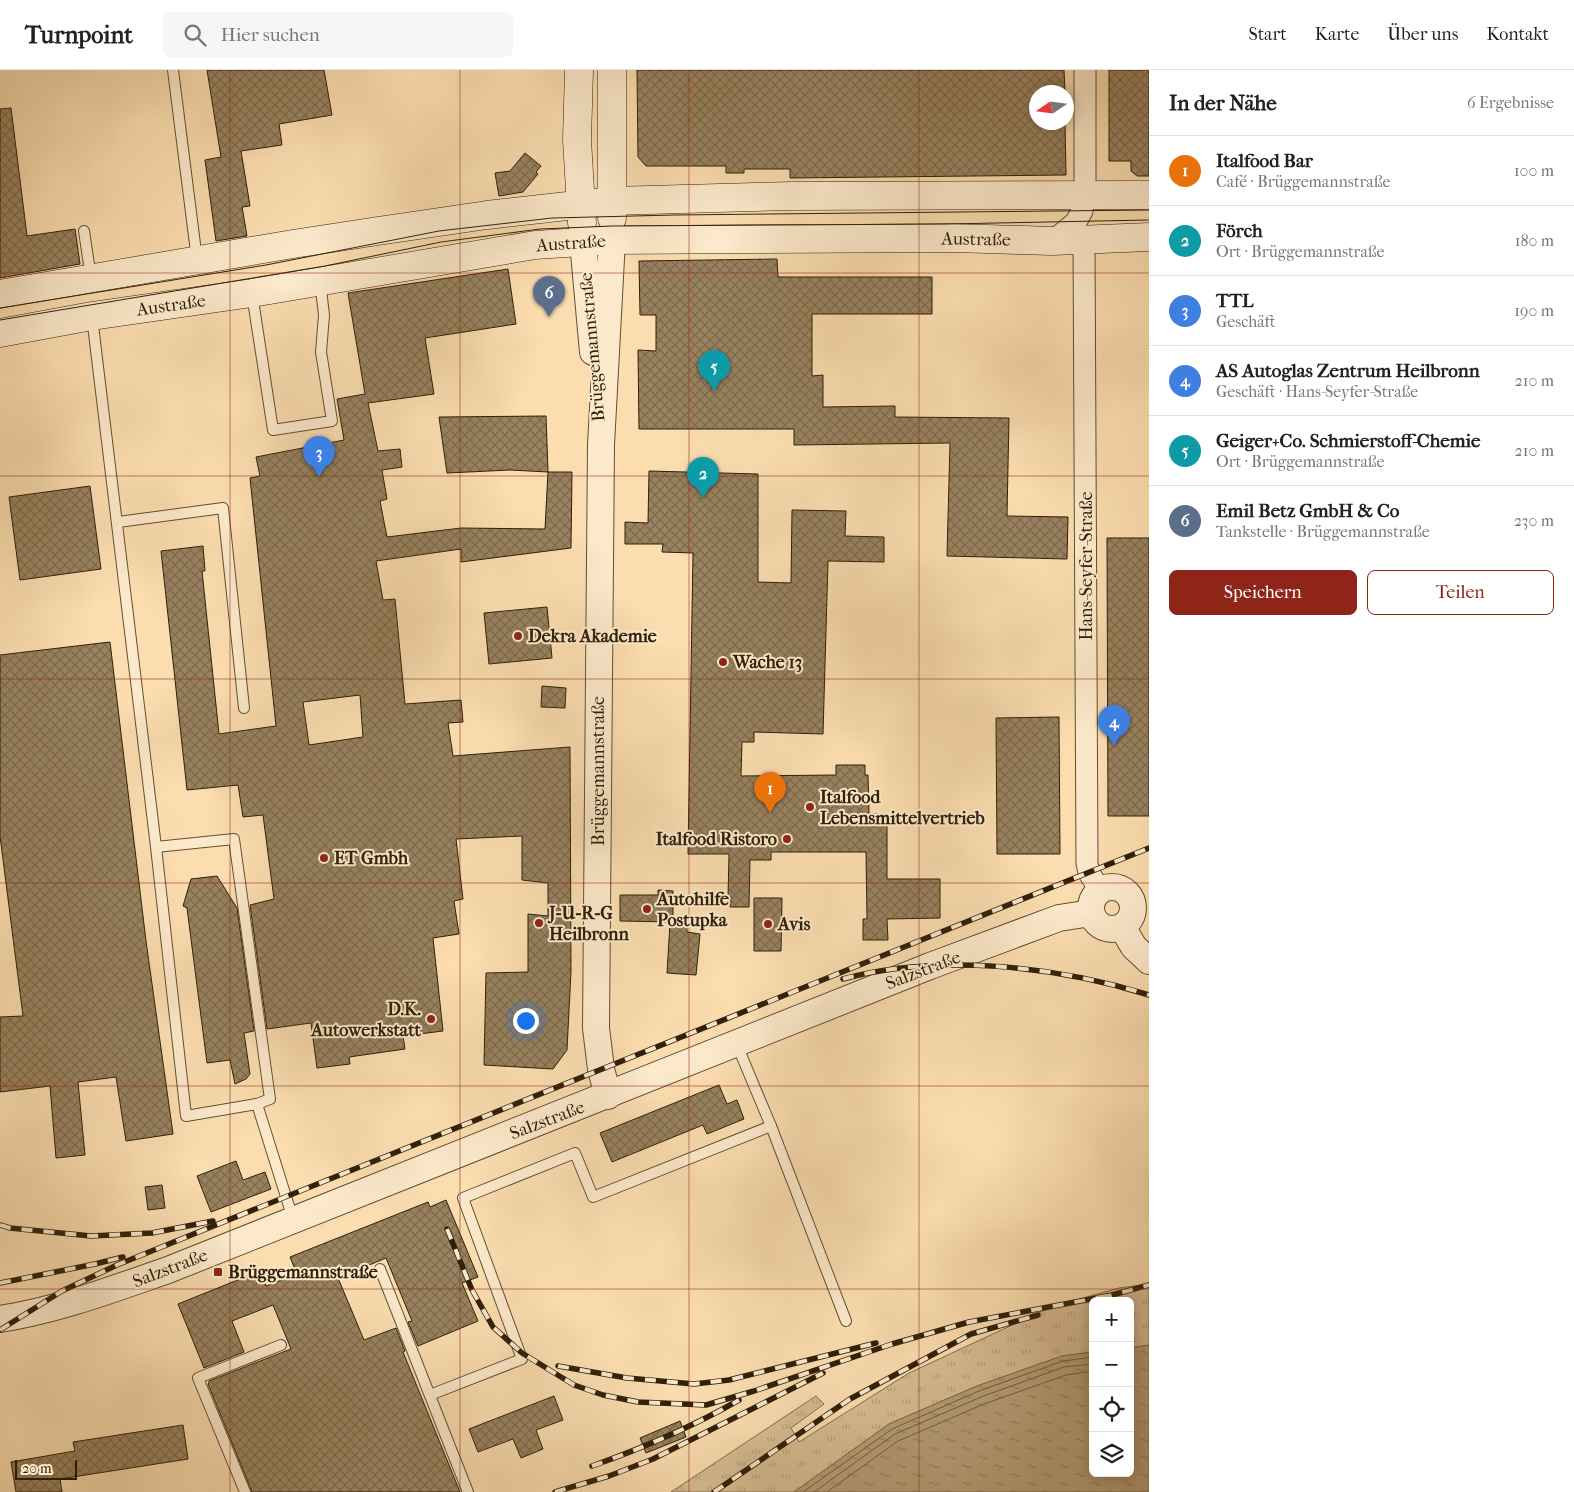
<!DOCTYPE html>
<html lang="de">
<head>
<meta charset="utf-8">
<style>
	:root { --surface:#fff; --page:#f6f6f6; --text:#222; --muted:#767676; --line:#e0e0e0; --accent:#8f2418 }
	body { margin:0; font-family:"IM FELL French Canon",serif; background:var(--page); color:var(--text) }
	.controls { position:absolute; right:15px; bottom:15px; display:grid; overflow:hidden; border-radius:8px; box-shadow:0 2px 12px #0003 }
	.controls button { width:45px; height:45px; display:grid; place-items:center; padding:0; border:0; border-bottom:1px solid var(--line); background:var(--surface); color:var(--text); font:25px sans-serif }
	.compass { position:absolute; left:1029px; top:15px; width:45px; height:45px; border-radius:50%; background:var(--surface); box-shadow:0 2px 12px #0003; rotate:257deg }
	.scale { position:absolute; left:15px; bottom:12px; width:62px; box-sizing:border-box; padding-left:5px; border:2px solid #2f2009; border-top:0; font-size:14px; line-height:18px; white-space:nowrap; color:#2f2009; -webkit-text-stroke:4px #fce9cb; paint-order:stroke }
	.you { position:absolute; left:525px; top:950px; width:18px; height:18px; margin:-12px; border:4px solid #fff; border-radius:50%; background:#1a73e8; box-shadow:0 0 0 8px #1a73e833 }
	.badge { display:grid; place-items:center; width:32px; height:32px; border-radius:50%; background:var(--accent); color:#fff; font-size:16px; font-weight:700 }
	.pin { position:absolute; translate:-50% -41px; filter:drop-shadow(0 1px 2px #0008) }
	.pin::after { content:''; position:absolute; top:26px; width:18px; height:15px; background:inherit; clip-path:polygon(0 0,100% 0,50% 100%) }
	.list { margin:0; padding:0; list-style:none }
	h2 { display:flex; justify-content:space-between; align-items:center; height:65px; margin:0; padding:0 20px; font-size:21px }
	h2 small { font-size:16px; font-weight:400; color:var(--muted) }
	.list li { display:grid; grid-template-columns:32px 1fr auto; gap:15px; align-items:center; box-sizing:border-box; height:70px; padding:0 20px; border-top:1px solid var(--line) }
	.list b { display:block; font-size:19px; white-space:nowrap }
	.list p { margin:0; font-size:16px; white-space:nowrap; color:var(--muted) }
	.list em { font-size:16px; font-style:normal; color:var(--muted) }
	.actions { display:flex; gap:10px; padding:15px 20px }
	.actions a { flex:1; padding:11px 0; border:1px solid var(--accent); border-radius:8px; text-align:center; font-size:18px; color:var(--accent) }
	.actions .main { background:var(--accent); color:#fff }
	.icon { flex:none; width:28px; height:28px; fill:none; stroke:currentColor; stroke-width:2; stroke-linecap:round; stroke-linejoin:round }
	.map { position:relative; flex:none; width:1149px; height:1422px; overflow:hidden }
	header { display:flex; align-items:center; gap:30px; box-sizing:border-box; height:70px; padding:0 25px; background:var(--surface); border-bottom:1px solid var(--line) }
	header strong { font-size:24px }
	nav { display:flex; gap:28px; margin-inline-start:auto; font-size:18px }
	.search { width:350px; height:45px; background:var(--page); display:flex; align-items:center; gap:12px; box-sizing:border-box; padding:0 18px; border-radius:8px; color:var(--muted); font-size:19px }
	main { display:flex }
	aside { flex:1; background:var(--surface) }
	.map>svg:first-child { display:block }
	.grass { fill:url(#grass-tufts); stroke:#846e4e }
	.water { fill:url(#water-ripples); stroke:#806b4b }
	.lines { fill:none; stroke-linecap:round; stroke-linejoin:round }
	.shore { stroke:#725e40; stroke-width:1 }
	.building { fill:url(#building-cross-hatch); stroke:#2f2009; fill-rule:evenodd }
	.service-casing { stroke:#624f32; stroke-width:12 }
	.minor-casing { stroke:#624f32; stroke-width:23 }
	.tertiary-casing { stroke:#624f32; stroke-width:28 }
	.secondary-casing { stroke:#2f2009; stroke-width:29 }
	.service { stroke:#fce9cb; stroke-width:10 }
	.minor { stroke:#fce9cb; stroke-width:21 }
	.tertiary { stroke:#fce9cb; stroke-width:26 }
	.secondary { stroke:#fce9cb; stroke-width:28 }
	.tram { stroke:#2f2009; stroke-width:1 }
	.rail-casing { stroke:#2f2009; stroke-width:5.5 }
	.rail { stroke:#fce9cb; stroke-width:4; stroke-dasharray:11; stroke-linecap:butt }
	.grid { fill:none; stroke:#8f2418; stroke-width:1; stroke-opacity:0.55 }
	.poi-dot { fill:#8f2418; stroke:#fce9cb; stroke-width:2 }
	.labels { text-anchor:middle; stroke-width:4; stroke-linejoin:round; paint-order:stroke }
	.street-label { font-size:18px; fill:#2f2009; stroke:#fce9cb }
	.poi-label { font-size:18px; font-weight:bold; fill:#2f2009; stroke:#fce9cb; text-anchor:start }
</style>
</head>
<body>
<header>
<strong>Turnpoint</strong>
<div class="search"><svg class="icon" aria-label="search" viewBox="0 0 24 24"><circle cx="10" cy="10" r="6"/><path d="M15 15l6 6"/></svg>Hier suchen</div>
<nav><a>Start</a><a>Karte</a><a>Über uns</a><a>Kontakt</a></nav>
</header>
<main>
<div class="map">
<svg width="1149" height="1422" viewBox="0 0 1149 1422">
	<defs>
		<pattern id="grass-tufts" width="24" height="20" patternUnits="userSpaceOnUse" patternTransform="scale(1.25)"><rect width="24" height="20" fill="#d8bd93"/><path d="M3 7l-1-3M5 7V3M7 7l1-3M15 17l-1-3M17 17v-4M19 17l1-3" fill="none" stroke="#baa27d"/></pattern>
		<pattern id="water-ripples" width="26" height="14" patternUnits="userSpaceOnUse" patternTransform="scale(1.25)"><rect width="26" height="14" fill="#b69d77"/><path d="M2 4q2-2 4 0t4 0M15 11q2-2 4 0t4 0" fill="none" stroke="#948060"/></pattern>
		<pattern id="building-cross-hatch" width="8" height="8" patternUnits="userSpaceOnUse" patternTransform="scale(1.25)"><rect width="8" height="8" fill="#99825f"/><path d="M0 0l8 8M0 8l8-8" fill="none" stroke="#7d6a4d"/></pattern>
	</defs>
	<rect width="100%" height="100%" fill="#fbddaf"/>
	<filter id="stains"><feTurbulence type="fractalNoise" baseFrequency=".004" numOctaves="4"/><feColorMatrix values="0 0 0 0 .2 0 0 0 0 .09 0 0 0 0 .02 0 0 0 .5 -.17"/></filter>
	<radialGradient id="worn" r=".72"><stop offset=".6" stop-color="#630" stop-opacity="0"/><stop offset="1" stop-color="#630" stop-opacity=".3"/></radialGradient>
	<polygon class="grass" points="1149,1214 1149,1275 1130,1278 1130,1231 1093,1231 1093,1282 1062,1286 977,1316 889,1354 794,1422 671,1422 816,1326 824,1334 791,1358 799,1372 909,1303 1051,1237 1119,1218"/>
	<polygon class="water" points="1149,1275 1149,1422 794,1422 889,1354 977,1316 1062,1286 1093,1282 1093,1403 1130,1403 1130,1278"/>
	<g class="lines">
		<g class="shore">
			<polyline points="803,1422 892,1359 979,1321 1063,1291 1093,1287"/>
			<polyline points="814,1422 895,1364 981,1327 1064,1297 1093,1294"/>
			<polyline points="827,1422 898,1371 984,1334 1066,1305 1093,1301"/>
		</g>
	</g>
	<g class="building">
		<polygon points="207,0 324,0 332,45 279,54 282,75 241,81 250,136 242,137 247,166 216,171 205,90 221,87"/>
		<polygon points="637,0 1064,0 1065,22 1036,22 1036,52 1065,52 1066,105 790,108 790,99 744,99 744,103 726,103 726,96 646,96 638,87"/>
		<polygon points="1109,0 1149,0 1149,106 1137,106 1131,101 1131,91 1109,91"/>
		<polygon points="11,38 27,166 75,159 80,194 0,208 0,39"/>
		<polygon points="525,83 541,96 536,102 538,104 523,122 499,126 495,103 510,101"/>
		<polygon points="777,189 778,207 932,207 932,244 812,244 812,306 823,305 823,337 895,336 895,347 1009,348 1007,446 1068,447 1067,489 947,486 950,373 794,375 794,359 639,359 638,280 656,281 656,245 640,245 639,191"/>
		<path d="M508 199 516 254 425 268 434 324 368 333 378 381 400 379 402 397 382 400 387 429 380 431 387 467 461 458 545 459 548 402H572L571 478 461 492V479L376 491 383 530 395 529 405 634 461 630 463 652 448 653 453 686 570 677 571 901 567 980 553 999 484 995 486 903 528 902V844L548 846V813L522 810V766L456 769 463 829 454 831 459 864 433 868 443 961 403 966 405 979 349 987 350 994 317 998 311 953 267 959 250 835 274 829 263 745 243 747 238 715 187 720 161 481 203 476 205 501H202L219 664 276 656 250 408 260 406 256 387 344 370 337 329 365 324 348 223ZM360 625 363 667 309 675 303 632Z"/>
		<polygon points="546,346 548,402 510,400 447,403 439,347"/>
		<polygon points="649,401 758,404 758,512 791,513 792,440 846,441 845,466 884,467 884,492 828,491 823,664 754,662 754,672 742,672 741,706 836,705 836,695 865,695 865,705 868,705 869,744 887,744 887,809 940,809 940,848 887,849 888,870 863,870 863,849 867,849 866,782 771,782 771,790 750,790 749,837 730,837 731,827 728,827 729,784 688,784 693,483 662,482 663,474 625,474 625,452 648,453"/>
		<polygon points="90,416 101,499 20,510 9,427"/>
		<polygon points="1107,468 1149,468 1149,746 1108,746"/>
		<polygon points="547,537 552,588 489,594 484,543"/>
		<polygon points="110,572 146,871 173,1064 126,1071 116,1007 78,1012 85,1085 56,1088 50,1016 0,1022 0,947 23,946 0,766 0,585"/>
		<polygon points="542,616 566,618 565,638 541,637"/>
		<polygon points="1059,647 1060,784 997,784 996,648"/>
		<polygon points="217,806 237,838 254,961 244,963 250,1004 246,1009 235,1014 230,990 207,993 187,838 183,836 191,809"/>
		<polygon points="658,820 673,821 673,852 620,851 620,825 658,825"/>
		<polygon points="754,828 782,828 781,881 754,881"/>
		<polygon points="687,852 687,862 700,864 696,905 667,903 670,853"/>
		<polygon points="719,1015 727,1034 737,1030 744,1049 707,1064 703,1055 612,1092 600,1063"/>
		<polygon points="236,1091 243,1110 265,1102 271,1119 211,1142 197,1106"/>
		<polygon points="162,1115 165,1138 148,1140 145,1117"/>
		<polygon points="446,1130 478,1207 462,1213 478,1251 418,1276 408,1252 412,1251 386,1188 338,1208 364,1270 396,1258 405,1281 403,1282 460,1422 252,1422 208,1314 209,1313 209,1311 291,1279 273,1235 232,1251 244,1282 204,1298 178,1234 260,1201 266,1216 297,1204 290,1187 428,1132 430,1137"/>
		<polygon points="554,1326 563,1350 536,1360 543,1379 521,1388 513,1369 478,1382 469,1359"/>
		<polygon points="680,1351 686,1367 646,1383 640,1368"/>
		<polygon points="183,1355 188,1389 60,1409 62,1422 16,1422 11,1392 75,1381 73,1372"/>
	</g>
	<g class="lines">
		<defs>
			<g id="service">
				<polyline points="173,0 197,190"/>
				<polyline points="84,161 91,208"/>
				<polyline points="252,224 273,360 332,351 321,282 324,245 320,211"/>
				<polyline points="92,247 156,777 234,769 270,1029 257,1034 293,1149"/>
				<polyline points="118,452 223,438 244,638"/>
				<polyline points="156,777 186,1046 257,1034"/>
				<polyline points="771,1056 846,1251"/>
				<polyline points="380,1199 468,1422"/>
				<polyline points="430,1325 522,1289 463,1128 575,1083 593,1127 771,1056 737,975"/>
				<polyline points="245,1422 198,1308 281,1275"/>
			</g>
			<g id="minor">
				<polyline points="1084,170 1087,793 1089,803 1100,820"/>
				<polyline points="1053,171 1076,152 1082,141 1085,125 1085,0"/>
			</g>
			<g id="tertiary">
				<polyline points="583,172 593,282"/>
				<circle cx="1112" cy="838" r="21"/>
				<polyline points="1122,857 1134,877 1149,891"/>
				<polyline points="608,1026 601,999 596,958 601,375 612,170"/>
				<path d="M0 1249C58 1240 113 1219 168 1200L930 896 1059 848 1091 843"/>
			</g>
			<g id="secondary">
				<polyline points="579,0 577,70 582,153"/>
				<polyline points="612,0 612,148"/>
				<polyline points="0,224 293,174 378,161 487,145 612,131 792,126 1149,125"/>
				<polyline points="0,263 92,246 252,223 535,175 612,170 954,168 1053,171 1149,167"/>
			</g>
		</defs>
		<use href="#service" class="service-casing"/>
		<use href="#minor" class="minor-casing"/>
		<use href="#tertiary" class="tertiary-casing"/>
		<use href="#secondary" class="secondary-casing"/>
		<use href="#service" class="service"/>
		<use href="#minor" class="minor"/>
		<use href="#tertiary" class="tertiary"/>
		<use href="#secondary" class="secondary"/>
		<g class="tram">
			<polyline points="0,238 266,195 439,161 552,148 674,145 1149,140"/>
			<polyline points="0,250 325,196 441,172 540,159 612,156 947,154 1149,150"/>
		</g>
		<defs>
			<g id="rail">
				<path d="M843 909C938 883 1056 896 1149 925"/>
				<polyline points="0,1155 10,1158 91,1166 152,1163 213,1151"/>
				<polyline points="447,1159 472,1220 493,1257 522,1283 574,1315 603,1325 638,1332 706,1335 754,1321 892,1274 969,1252 1107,1226"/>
				<polyline points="0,1213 95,1194 123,1187"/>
				<polyline points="1101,1228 1149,1215"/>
				<polyline points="0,1260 62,1221 117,1195 1149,778"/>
				<polyline points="558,1296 627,1308 694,1314 729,1310 876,1273"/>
				<path d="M592 1396C643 1378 692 1357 739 1330"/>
				<polyline points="555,1422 609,1406 653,1389 823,1303"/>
				<polyline points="714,1422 850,1329 971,1264 1038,1245"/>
			</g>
		</defs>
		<use href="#rail" class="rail-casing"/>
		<use href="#rail" class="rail"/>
	</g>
	<path class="grid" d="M230 0V1422M460 0V1422M689 0V1422M919 0V1422M0 203H1149M0 406H1149M0 609H1149M0 813H1149M0 1016H1149M0 1219H1149"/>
	<g class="poi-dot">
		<circle cx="518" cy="566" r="5"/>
		<circle cx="723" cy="592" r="5"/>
		<circle cx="810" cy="737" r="5"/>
		<circle cx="787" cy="769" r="5"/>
		<circle cx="324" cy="788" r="5"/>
		<circle cx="647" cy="839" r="5"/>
		<circle cx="539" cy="853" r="5"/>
		<circle cx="768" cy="854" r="5"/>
		<circle cx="431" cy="949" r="5"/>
		<rect x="213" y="1197" width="10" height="10" rx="2.5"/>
	</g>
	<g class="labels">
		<g class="street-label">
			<text transform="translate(976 169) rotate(1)" y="6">Austraße</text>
			<text transform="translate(571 173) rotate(-4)" y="6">Austraße</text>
			<text transform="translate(171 235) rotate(-8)" y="6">Austraße</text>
			<text transform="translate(592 277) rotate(-95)" y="6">Brüggemannstraße</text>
			<text transform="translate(1086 496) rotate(-90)" y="6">Hans-Seyfer-Straße</text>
			<text transform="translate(598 701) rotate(-90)" y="6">Brüggemannstraße</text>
			<text transform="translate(923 900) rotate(-21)" y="6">Salzstraße</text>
			<text transform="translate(547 1050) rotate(-21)" y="6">Salzstraße</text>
			<text transform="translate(170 1198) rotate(-21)" y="6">Salzstraße</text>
		</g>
		<g class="poi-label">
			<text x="528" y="572">Dekra Akademie</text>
			<text x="733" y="598">Wache 13</text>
			<text x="820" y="733">Italfood<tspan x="820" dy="21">Lebensmittelvertrieb</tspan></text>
			<text x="777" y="775" text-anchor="end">Italfood Ristoro</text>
			<text x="334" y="794">ET Gmbh</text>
			<text x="657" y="835">Autohilfe<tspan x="657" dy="21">Postupka</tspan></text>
			<text x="549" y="849">J⁃U⁃R⁃G<tspan x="549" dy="21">Heilbronn</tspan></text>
			<text x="778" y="860">Avis</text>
			<text x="421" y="945" text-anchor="end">D.K.<tspan x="421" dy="21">Autowerkstatt</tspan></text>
			<text x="228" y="1208">Brüggemannstraße</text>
		</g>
	</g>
	<rect width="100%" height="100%" filter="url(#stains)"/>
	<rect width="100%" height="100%" fill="url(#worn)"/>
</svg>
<div class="controls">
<button>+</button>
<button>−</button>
<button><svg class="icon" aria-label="locate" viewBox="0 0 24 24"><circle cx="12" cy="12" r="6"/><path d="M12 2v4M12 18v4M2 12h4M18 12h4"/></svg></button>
<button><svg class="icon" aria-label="layers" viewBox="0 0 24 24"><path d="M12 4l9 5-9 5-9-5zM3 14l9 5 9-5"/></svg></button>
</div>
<svg class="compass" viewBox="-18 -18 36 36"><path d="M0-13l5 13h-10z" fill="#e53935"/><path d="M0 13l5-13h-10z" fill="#767676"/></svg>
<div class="scale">20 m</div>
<div class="you"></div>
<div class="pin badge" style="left:770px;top:743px;background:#e8710a">1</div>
<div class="pin badge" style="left:703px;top:428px;background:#0f9aa8">2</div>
<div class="pin badge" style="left:319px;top:407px;background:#3f7fe0">3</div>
<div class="pin badge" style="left:1114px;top:676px;background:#3f7fe0">4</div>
<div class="pin badge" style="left:714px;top:321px;background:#0f9aa8">5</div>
<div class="pin badge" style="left:549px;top:247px;background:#5c6f8a">6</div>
</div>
<aside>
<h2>In der Nähe<small>6 Ergebnisse</small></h2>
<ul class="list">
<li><span class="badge" style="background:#e8710a">1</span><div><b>Italfood Bar</b><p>Café · Brüggemannstraße</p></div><em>100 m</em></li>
<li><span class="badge" style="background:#0f9aa8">2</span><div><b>Förch</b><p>Ort · Brüggemannstraße</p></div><em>180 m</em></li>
<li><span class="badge" style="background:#3f7fe0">3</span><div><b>TTL</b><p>Geschäft</p></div><em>190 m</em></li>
<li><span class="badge" style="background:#3f7fe0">4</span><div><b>AS Autoglas Zentrum Heilbronn</b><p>Geschäft · Hans-Seyfer-Straße</p></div><em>210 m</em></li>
<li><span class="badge" style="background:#0f9aa8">5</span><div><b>Geiger+Co. Schmierstoff-Chemie</b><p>Ort · Brüggemannstraße</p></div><em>210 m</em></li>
<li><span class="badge" style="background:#5c6f8a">6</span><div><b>Emil Betz GmbH &amp; Co</b><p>Tankstelle · Brüggemannstraße</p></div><em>230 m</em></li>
</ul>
<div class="actions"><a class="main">Speichern</a><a>Teilen</a></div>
</aside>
</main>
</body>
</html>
